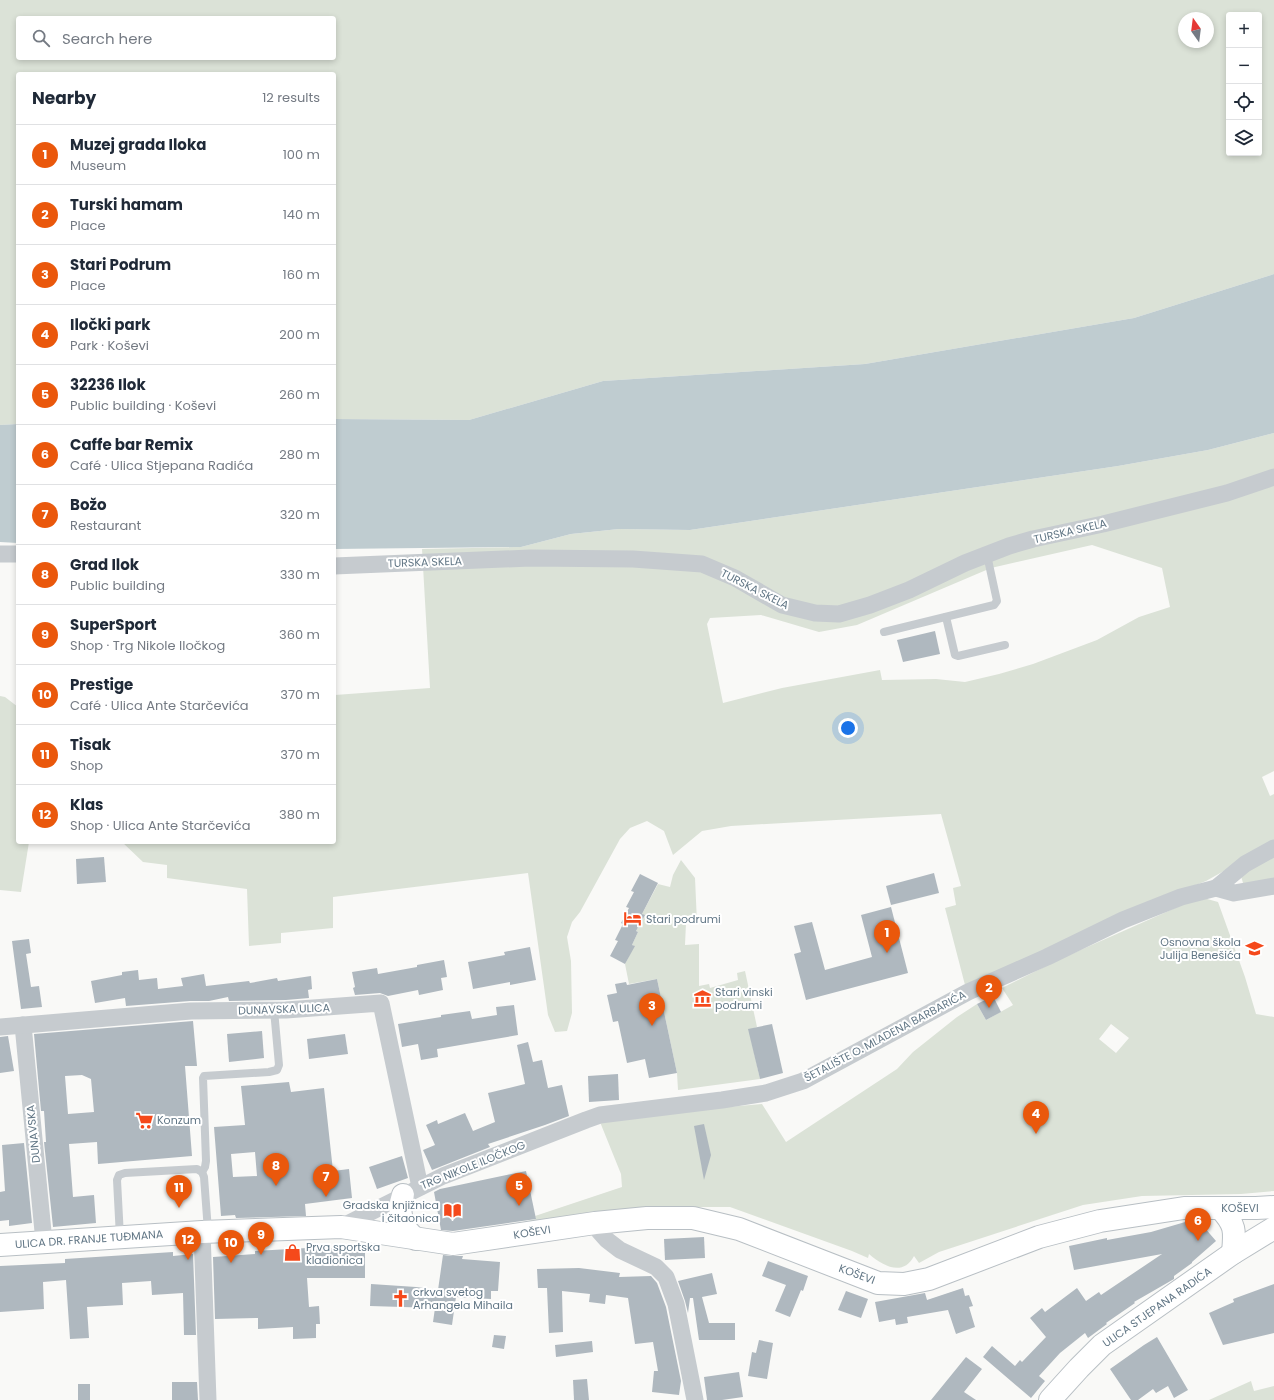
<!DOCTYPE html>
<html lang="en">
<head>
<meta charset="utf-8">
<style>
	:root { --surface:#fff; --page:#f6f6f7; --text:#1f2937; --muted:#747a83; --line:#e0e1e3; --accent:#ea580c }
	body { margin:0; font-family:Poppins,sans-serif; background:var(--page); color:var(--text) }
	.controls { position:absolute; right:12px; top:12px; display:grid; overflow:hidden; border-radius:4px; box-shadow:0 2px 6px #0003 }
	.controls button { width:36px; height:36px; display:grid; place-items:center; padding:0; border:0; border-bottom:1px solid var(--line); background:var(--surface); color:var(--text); font:20px sans-serif }
	.compass { position:absolute; left:1178px; top:12px; width:36px; height:36px; border-radius:50%; background:var(--surface); box-shadow:0 2px 6px #0003; rotate:346deg }
	.you { position:absolute; left:848px; top:728px; width:14px; height:14px; margin:-10px; border:3px solid #fff; border-radius:50%; background:#1a73e8; box-shadow:0 0 0 6px #1a73e833 }
	.badge { display:grid; place-items:center; width:26px; height:26px; border-radius:50%; background:var(--accent); color:#fff; font-size:13px; font-weight:700 }
	.pin { position:absolute; translate:-50% -33px; filter:drop-shadow(0 1px 2px #0008) }
	.pin::after { content:''; position:absolute; top:21px; width:14px; height:12px; background:inherit; clip-path:polygon(0 0,100% 0,50% 100%) }
	.list { margin:0; padding:0; list-style:none }
	h2 { display:flex; justify-content:space-between; align-items:center; height:52px; margin:0; padding:0 16px; font-size:17px }
	h2 small { font-size:13px; font-weight:400; color:var(--muted) }
	.list li { display:grid; grid-template-columns:26px 1fr auto; gap:12px; align-items:center; box-sizing:border-box; height:60px; padding:0 16px; border-top:1px solid var(--line) }
	.list b { display:block; font-size:15px; white-space:nowrap }
	.list p { margin:0; font-size:13px; white-space:nowrap; color:var(--muted) }
	.list em { font-size:13px; font-style:normal; color:var(--muted) }
	.icon { flex:none; width:22px; height:22px; fill:none; stroke:currentColor; stroke-width:2; stroke-linecap:round; stroke-linejoin:round }
	.map { position:relative; flex:none; width:1274px; height:1400px; overflow:hidden }
	.search { position:absolute; background:var(--surface); box-shadow:0 2px 6px #0003; left:16px; top:16px; width:320px; height:44px; display:flex; align-items:center; gap:10px; box-sizing:border-box; padding:0 14px; border-radius:4px; color:var(--muted); font-size:15px }
	.panel { position:absolute; background:var(--surface); box-shadow:0 2px 6px #0003; left:16px; top:72px; width:320px; height:772px; border-radius:4px }
	.map>svg:first-child { display:block }
	.green { fill:#dbe2d7; fill-rule:evenodd }
	.water { fill:#bfccd0 }
	.building { fill:#afb8bf; fill-rule:evenodd }
	.lines { fill:none; stroke-linecap:round; stroke-linejoin:round }
	.secondary-casing { stroke:#b8bfc4; stroke-width:24 }
	.lane { stroke:#c6cbcf; stroke-width:8 }
	.street { stroke:#c6cbcf; stroke-width:17 }
	.secondary { stroke:#fff; stroke-width:22 }
	.labels { text-anchor:middle; stroke-width:4; stroke-linejoin:round; paint-order:stroke }
	.street-label { font-size:11px; fill:#617685; stroke:#fff }
	.poi-label { font-size:11px; fill:#617685; stroke:#fff; text-anchor:start }
</style>
</head>
<body>
<div class="map">
<svg width="1274" height="1400" viewBox="0 0 1274 1400">
	<rect width="100%" height="100%" fill="#f9f9f7"/>
	<g class="green">
		<path d="M0 0H1274V274L1134 318 865 364 603 381 469 420 334 419V74H18V424L0 425ZM1229 15H1259V153H1229ZM18 18H334V58H18ZM1184 18H1208V42H1184Z"/>
		<path d="M1274 433V771L1262 777 1270 796 1274 794V843L1206 881 1098 924 1033 956 965 985 945 908 956 905 953 888 961 886 941 814 731 826 702 831 673 855 664 831 647 821 630 828 620 839 580 912 572 922 567 937 571 961 572 1013 567 1031 555 1032 548 1015 528 873 333 897V928L281 933V943L249 946 247 889 167 878V865L143 862 122 842H334V684L335 695 430 688 422 549 521 547 571 534 619 529 690 530 1118 466 1208 450ZM1092 545 1162 568 1170 607 1139 617 1097 640 1033 664 999 674 965 682 936 679 882 680 880 670 782 688 723 703 707 624 710 618 761 615 819 632 857 625 991 568Z"/>
		<polygon points="0,696 5,697 18,707 18,842 29,842 21,892 0,890"/>
		<polygon points="1274,853 1274,882 1248,887 1243,883 1241,876"/>
		<polygon points="681,860 695,878 697,923 686,923 685,945 699,944 699,986 709,984 710,988 738,980 737,973 745,971 757,1027 749,1030 760,1079 678,1090 677,1073 657,979 629,984 625,964 634,946 632,945 638,932 636,931 644,916 642,914 658,884 670,887 673,875"/>
		<path d="M1200 897 1218 902 1245 977 1256 1014 1274 1017V1191L1241 1194 1142 1196 1083 1205 939 1252 919 1263 914 1256C903 1277 883 1266 869 1254L868 1258 852 1251 730 1207H658L510 1225 536 1219 535 1216 622 1187 621 1174 600 1122 612 1117 762 1104 786 1142 897 1069 913 1052 957 1017 977 1004 986 1020 1013 1005 1002 988 1058 960ZM1111 1024 1129 1038 1116 1053 1099 1039Z"/>
		<polygon points="1251,1381 1254,1391 1274,1386 1274,1400 1209,1400"/>
	</g>
	<g class="water">
		<polygon points="1274,274 1274,433 1208,450 1118,466 690,530 619,529 571,534 521,547 334,549 334,419 469,420 603,381 865,364 1134,318"/>
		<polygon points="18,424 18,543 0,542 0,425"/>
	</g>
	<g class="building">
		<polygon points="935,631 940,654 903,662 897,640"/>
		<polygon points="104,857 106,882 77,884 76,859"/>
		<polygon points="934,873 939,893 891,905 886,886"/>
		<polygon points="640,874 658,883 642,914 645,915 636,931 638,932 632,945 635,946 625,964 610,956 618,941 615,940 623,924 621,923 629,908 626,907 634,892 631,891"/>
		<polygon points="891,907 908,973 806,1000 794,954 801,952 794,926 812,922 825,970 872,957 861,915"/>
		<polygon points="29,939 31,953 26,954 31,987 39,986 42,1007 21,1009 12,941"/>
		<polygon points="530,947 536,980 510,985 510,982 473,989 468,962 505,955 504,952"/>
		<polygon points="444,960 447,977 441,978 443,990 419,995 418,990 388,996 380,993 355,995 353,988 355,987 352,972 377,968 378,974 417,967 417,965"/>
		<polygon points="138,970 139,980 157,978 158,989 183,986 181,978 204,974 206,986 249,981 250,983 277,978 278,981 311,976 312,989 308,990 309,998 286,1000 229,1001 228,997 209,1001 190,1001 126,1006 125,998 95,1003 91,981 122,975 122,972"/>
		<polygon points="657,979 677,1073 649,1078 645,1059 627,1063 618,1021 613,1022 607,995 617,993 615,984 626,982 627,985"/>
		<polygon points="993,996 1001,1012 986,1020 977,1004"/>
		<polygon points="514,1005 518,1035 437,1049 438,1057 421,1060 418,1044 402,1047 398,1024 441,1017 441,1015 470,1011 472,1019 497,1015 496,1007"/>
		<path d="M193 1021 197 1066H185L192 1156 98 1164 97 1142 69 1144 73 1197 94 1195 96 1223 53 1227 44 1142H46L44 1111H41L34 1034ZM82 1075 91 1079 94 1112 68 1114 65 1076Z"/>
		<polygon points="772,1024 783,1073 760,1079 748,1029"/>
		<polygon points="262,1031 264,1058 229,1062 227,1034"/>
		<polygon points="345,1034 348,1054 309,1059 307,1039"/>
		<polygon points="8,1036 14,1071 0,1073 0,1037"/>
		<polygon points="528,1042 533,1062 542,1060 548,1088 562,1085 569,1116 545,1125 488,1144 490,1147 432,1170 423,1150 435,1145 426,1125 437,1120 438,1124 465,1113 473,1131 495,1122 488,1093 525,1084 517,1045"/>
		<polygon points="618,1074 619,1100 589,1102 588,1076"/>
		<path d="M289 1082 291 1092 324 1088 333 1171 349 1169 352 1198 305 1204 306 1216 236 1218 235 1215 221 1216 214 1127 245 1125 241 1086ZM255 1152 257 1176 233 1177 231 1154Z"/>
		<polygon points="704,1124 711,1155 704,1180 694,1126"/>
		<polygon points="24,1143 32,1223 9,1226 9,1220 0,1221 0,1192 5,1191 2,1145"/>
		<polygon points="402,1156 408,1178 377,1189 369,1167"/>
		<polygon points="526,1171 536,1219 453,1231 441,1230 434,1192 440,1189"/>
		<polygon points="1192,1220 1198,1220 1216,1241 1192,1262 1192,1263 1174,1276 1174,1279 1134,1302 1135,1303 1106,1323 1107,1324 1088,1338 1085,1333 1060,1353 1039,1376 1045,1381 1031,1398 983,1357 992,1346 1015,1366 1020,1360 1022,1362 1046,1337 1030,1318 1042,1308 1045,1312 1077,1288 1086,1301 1099,1292 1101,1295 1162,1254 1074,1270 1069,1246 1107,1238 1107,1240 1151,1232"/>
		<polygon points="704,1237 705,1258 665,1260 664,1239"/>
		<polygon points="324,1247 324,1248 365,1249 365,1278 307,1278 309,1307 319,1306 320,1324 316,1324 316,1338 293,1339 293,1327 258,1329 258,1318 215,1319 213,1257 255,1254 255,1251"/>
		<polygon points="173,1252 173,1256 193,1254 196,1335 184,1335 183,1293 152,1295 151,1281 122,1283 123,1305 87,1307 89,1338 70,1339 66,1280 43,1282 44,1309 0,1312 0,1266 65,1263 65,1259"/>
		<polygon points="443,1255 451,1256 463,1256 462,1259 500,1262 498,1291 491,1291 491,1299 456,1297 452,1325 433,1322 435,1308 370,1306 371,1284 416,1287 438,1290"/>
		<polygon points="768,1261 808,1276 803,1291 801,1290 790,1317 775,1311 786,1285 762,1276"/>
		<polygon points="579,1268 620,1273 619,1277 651,1276 657,1283 666,1307 681,1381 679,1395 652,1392 654,1371 658,1371 653,1342 635,1344 628,1298 606,1295 605,1304 589,1302 590,1294 562,1291 563,1332 549,1333 547,1288 538,1288 537,1269"/>
		<polygon points="712,1273 717,1294 702,1297 709,1323 735,1323 735,1340 699,1340 693,1298 690,1298 688,1313 685,1301 678,1281"/>
		<polygon points="1274,1284 1274,1333 1223,1345 1209,1313 1234,1302 1233,1299"/>
		<polygon points="963,1288 965,1296 969,1295 973,1306 969,1307 975,1327 956,1334 948,1310 907,1317 908,1323 896,1325 895,1319 879,1322 875,1302 925,1293 927,1300"/>
		<polygon points="846,1291 868,1299 861,1318 838,1310"/>
		<polygon points="494,1335 506,1336 504,1349 492,1347"/>
		<polygon points="1157,1337 1188,1390 1174,1398 1168,1386 1156,1393 1153,1389 1138,1400 1131,1400 1110,1369 1144,1345"/>
		<polygon points="759,1340 773,1343 767,1379 748,1376 752,1352 756,1353"/>
		<polygon points="592,1341 593,1352 556,1357 555,1345"/>
		<polygon points="966,1357 982,1369 964,1392 976,1400 931,1400"/>
		<polygon points="739,1372 743,1397 722,1400 707,1400 704,1377"/>
		<polygon points="587,1379 589,1400 574,1400 573,1380"/>
		<polygon points="172,1382 197,1382 198,1400 172,1400"/>
		<rect x="78" y="1384" width="12" height="16"/>
	</g>
	<g class="lines">
		<defs>
			<g id="secondary">
				<path d="M403 1195C397 1213 401 1228 416 1239"/>
				<path d="M1220 1208C1236 1225 1235 1231 1233 1253"/>
				<polyline points="0,1245 202,1232 341,1227 453,1244 595,1223 647,1218 693,1218 739,1229 878,1283 904,1284 929,1279 1039,1237 1100,1221 1184,1208 1256,1208 1274,1207"/>
				<polyline points="1050,1400 1079,1368 1102,1345 1233,1253 1274,1228"/>
			</g>
		</defs>
		<use href="#secondary" class="secondary-casing"/>
		<g class="lane">
			<polyline points="946,617 955,655 958,656 1005,645"/>
			<polyline points="884,632 994,605 997,601 987,555"/>
			<polyline points="202,1172 205,1167 206,1161 203,1078 204,1076 269,1072 277,1070 279,1065 274,1010"/>
			<polyline points="120,1237 117,1180 119,1175 125,1173 197,1169 202,1172 204,1177 208,1231"/>
		</g>
		<g class="street">
			<polyline points="0,554 18,554"/>
			<polyline points="334,566 530,558 633,559 702,564 735,578 782,605 815,613 839,614 870,605 909,590 965,563 1009,546 1033,539 1103,524 1227,493 1274,477"/>
			<polyline points="1216,888 1234,893 1274,886"/>
			<polyline points="23,1025 44,1242"/>
			<polyline points="0,1027 191,1011 286,1010 381,1003 420,1187"/>
			<polyline points="595,1223 599,1231 607,1240 620,1250 656,1267 666,1277 676,1304 695,1400"/>
			<polyline points="341,1227 443,1176 586,1120 600,1115 722,1100 766,1093 803,1081 968,992 1047,957 1123,920 1181,897 1216,888 1245,864 1274,848"/>
			<polyline points="202,1232 208,1400"/>
		</g>
		<use href="#secondary" class="secondary"/>
	</g>
	<defs>
		<symbol id="hotel-bare" viewBox="-9 -9 18 18"><path d="M-6-4.5h1.5V1H6V5H4.5V3h-9V5H-6ZM-4 0a1.8 1.8 0 1 1 3.6 0ZM.5 0V-2.5h3Q6-2.5 6 0Z" fill="#f5491b" stroke="#fff" stroke-width="2.5" paint-order="stroke"/></symbol>
		<symbol id="school-bare" viewBox="-9 -9 18 18"><path d="M0-5L7-2L0 1L-7-2ZM-4 1L0 2.5L4 1V4Q0 6-4 4Z" fill="#f5491b" stroke="#fff" stroke-width="2.5" paint-order="stroke"/></symbol>
		<symbol id="museum-bare" viewBox="-9 -9 18 18"><path d="M0-6L6-3V-2H-6V-3ZM-5-1h2V3h-2ZM-1-1h2V3h-2ZM3-1h2V3H3ZM-6 4H6V6H-6Z" fill="#f5491b" stroke="#fff" stroke-width="2.5" paint-order="stroke"/></symbol>
		<symbol id="supermarket-bare" viewBox="-9 -9 18 18"><path d="M-6-5.5h2.5l.6 2H6L4.5 2H-2.5L-4.4-4H-6ZM-1.5 3.2a1.3 1.3 0 1 0 .1 0ZM3 3.2a1.3 1.3 0 1 0 .1 0Z" fill="#f5491b" stroke="#fff" stroke-width="2.5" paint-order="stroke"/></symbol>
		<symbol id="library-bare" viewBox="-9 -9 18 18"><path d="M-6-4Q-3-5.5-.7-3.5V5Q-3 3-6 4ZM6-4Q3-5.5 .7-3.5V5Q3 3 6 4Z" fill="#f5491b" stroke="#fff" stroke-width="2.5" paint-order="stroke"/></symbol>
		<symbol id="shop-bare" viewBox="-9 -9 18 18"><path d="M-5-2.5h2.3a2.7 3.5 0 0 1 5.4 0H5L5.5 6h-11ZM-1.5-2.5h3a1.5 2.3 0 0 0-3 0Z" fill="#f5491b" stroke="#fff" stroke-width="2.5" paint-order="stroke"/></symbol>
		<symbol id="church-bare" viewBox="-9 -9 18 18"><path d="M-1.2-6h2.4v3.5h3.3v2.4h-3.3V6h-2.4V-.1h-3.3v-2.4h3.3Z" fill="#f5491b" stroke="#fff" stroke-width="2.5" paint-order="stroke"/></symbol>
	</defs>
	<g fill-rule="evenodd">
		<use href="#hotel-bare" x="620" y="906" width="25" height="25"/>
		<use href="#school-bare" x="1242" y="936" width="25" height="25"/>
		<use href="#museum-bare" x="690" y="986" width="25" height="25"/>
		<use href="#supermarket-bare" x="132" y="1108" width="25" height="25"/>
		<use href="#library-bare" x="440" y="1198" width="25" height="25"/>
		<use href="#shop-bare" x="280" y="1240" width="25" height="25"/>
		<use href="#church-bare" x="388" y="1286" width="25" height="25"/>
	</g>
	<g class="labels">
		<g class="street-label">
			<text transform="translate(1070 531) rotate(-13)" y="4">TURSKA SKELA</text>
			<text transform="translate(425 562) rotate(-2)" y="4">TURSKA SKELA</text>
			<text transform="translate(755 589) rotate(27)" y="4">TURSKA SKELA</text>
			<text transform="translate(284 1009) rotate(-2)" y="4">DUNAVSKA ULICA</text>
			<text transform="translate(885 1036) rotate(-28)" y="4">ŠETALIŠTE O. MLADENA BARBARIĆA</text>
			<text transform="translate(33 1134) rotate(-96)" y="4">DUNAVSKA</text>
			<text transform="translate(473 1165) rotate(-22)" y="4">TRG NIKOLE ILOČKOG</text>
			<text x="1240" y="1212">KOŠEVI</text>
			<text transform="translate(532 1232) rotate(-9)" y="4">KOŠEVI</text>
			<text transform="translate(89 1239) rotate(-4)" y="4">ULICA DR. FRANJE TUĐMANA</text>
			<text transform="translate(857 1274) rotate(20)" y="4">KOŠEVI</text>
			<text transform="translate(1157 1307) rotate(-35)" y="4">ULICA STJEPANA RADIĆA</text>
		</g>
		<g class="poi-label">
			<text x="646" y="923">Stari podrumi</text>
			<text x="1241" y="946" text-anchor="end">Osnovna škola<tspan x="1241" dy="13">Julija Benešića</tspan></text>
			<text x="715" y="996">Stari vinski<tspan x="715" dy="13">podrumi</tspan></text>
			<text x="157" y="1124">Konzum</text>
			<text x="439" y="1209" text-anchor="end">Gradska knjižnica<tspan x="439" dy="13">i čitaonica</tspan></text>
			<text x="306" y="1251">Prva sportska<tspan x="306" dy="13">kladionica</tspan></text>
			<text x="413" y="1296">crkva svetog<tspan x="413" dy="13">Arhangela Mihaila</tspan></text>
		</g>
	</g>
</svg>
<div class="controls">
<button>+</button>
<button>−</button>
<button><svg class="icon" aria-label="locate" viewBox="0 0 24 24"><circle cx="12" cy="12" r="6"/><path d="M12 2v4M12 18v4M2 12h4M18 12h4"/></svg></button>
<button><svg class="icon" aria-label="layers" viewBox="0 0 24 24"><path d="M12 4l9 5-9 5-9-5zM3 14l9 5 9-5"/></svg></button>
</div>
<svg class="compass" viewBox="-18 -18 36 36"><path d="M0-13l5 13h-10z" fill="#e53935"/><path d="M0 13l5-13h-10z" fill="#747a83"/></svg>
<div class="you"></div>
<div class="pin badge" style="left:887px;top:953px">1</div>
<div class="pin badge" style="left:989px;top:1008px">2</div>
<div class="pin badge" style="left:652px;top:1026px">3</div>
<div class="pin badge" style="left:1036px;top:1134px">4</div>
<div class="pin badge" style="left:519px;top:1206px">5</div>
<div class="pin badge" style="left:1198px;top:1241px">6</div>
<div class="pin badge" style="left:326px;top:1197px">7</div>
<div class="pin badge" style="left:276px;top:1186px">8</div>
<div class="pin badge" style="left:261px;top:1255px">9</div>
<div class="pin badge" style="left:231px;top:1263px">10</div>
<div class="pin badge" style="left:179px;top:1208px">11</div>
<div class="pin badge" style="left:188px;top:1260px">12</div>
<div class="search"><svg class="icon" aria-label="search" viewBox="0 0 24 24"><circle cx="10" cy="10" r="6"/><path d="M15 15l6 6"/></svg>Search here</div>
<section class="panel">
<h2>Nearby<small>12 results</small></h2>
<ul class="list">
<li><span class="badge">1</span><div><b>Muzej grada Iloka</b><p>Museum</p></div><em>100 m</em></li>
<li><span class="badge">2</span><div><b>Turski hamam</b><p>Place</p></div><em>140 m</em></li>
<li><span class="badge">3</span><div><b>Stari Podrum</b><p>Place</p></div><em>160 m</em></li>
<li><span class="badge">4</span><div><b>Iločki park</b><p>Park · Koševi</p></div><em>200 m</em></li>
<li><span class="badge">5</span><div><b>32236 Ilok</b><p>Public building · Koševi</p></div><em>260 m</em></li>
<li><span class="badge">6</span><div><b>Caffe bar Remix</b><p>Café · Ulica Stjepana Radića</p></div><em>280 m</em></li>
<li><span class="badge">7</span><div><b>Božo</b><p>Restaurant</p></div><em>320 m</em></li>
<li><span class="badge">8</span><div><b>Grad Ilok</b><p>Public building</p></div><em>330 m</em></li>
<li><span class="badge">9</span><div><b>SuperSport</b><p>Shop · Trg Nikole Iločkog</p></div><em>360 m</em></li>
<li><span class="badge">10</span><div><b>Prestige</b><p>Café · Ulica Ante Starčevića</p></div><em>370 m</em></li>
<li><span class="badge">11</span><div><b>Tisak</b><p>Shop</p></div><em>370 m</em></li>
<li><span class="badge">12</span><div><b>Klas</b><p>Shop · Ulica Ante Starčevića</p></div><em>380 m</em></li>
</ul>
</section>
</div>
</body>
</html>
